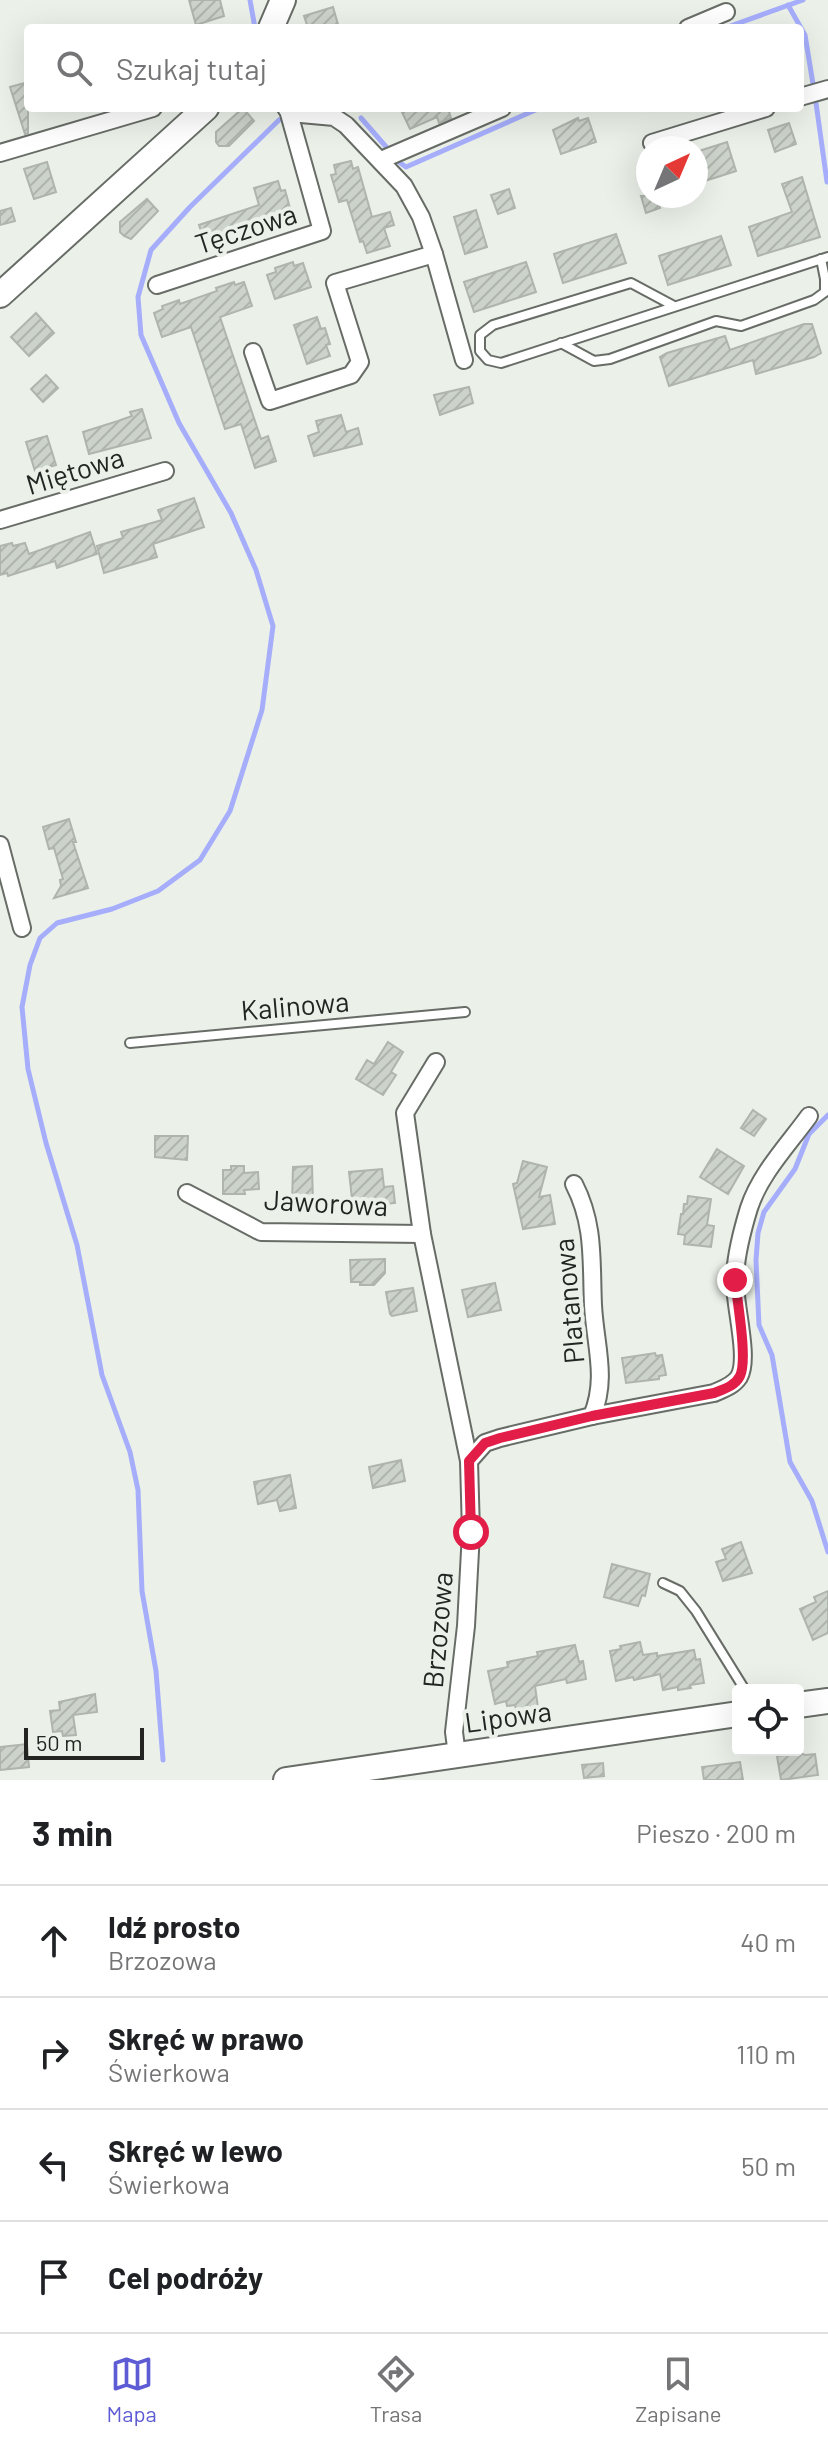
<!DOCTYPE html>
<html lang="pl">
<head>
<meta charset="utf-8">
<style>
	:root { --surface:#fff; --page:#f2f2f2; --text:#202124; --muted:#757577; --line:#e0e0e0; --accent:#5d5cd4 }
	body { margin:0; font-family:Barlow,sans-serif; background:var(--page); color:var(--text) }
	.controls { position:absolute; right:24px; bottom:24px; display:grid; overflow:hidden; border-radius:8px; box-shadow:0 8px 32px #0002 }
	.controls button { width:72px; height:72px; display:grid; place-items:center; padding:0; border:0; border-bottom:2px solid var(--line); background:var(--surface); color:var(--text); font:40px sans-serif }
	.compass { position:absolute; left:636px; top:136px; width:72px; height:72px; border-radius:50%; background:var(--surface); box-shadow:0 8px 32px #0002; rotate:44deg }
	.scale { position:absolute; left:24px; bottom:20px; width:120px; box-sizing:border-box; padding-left:8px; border:4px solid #222522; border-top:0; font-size:22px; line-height:28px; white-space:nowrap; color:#222522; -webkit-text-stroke:6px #ebf1e9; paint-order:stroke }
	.stop { position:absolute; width:24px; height:24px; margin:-18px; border:6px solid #e11d48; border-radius:50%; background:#fff }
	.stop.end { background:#e11d48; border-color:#fff; box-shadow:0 2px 8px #0008 }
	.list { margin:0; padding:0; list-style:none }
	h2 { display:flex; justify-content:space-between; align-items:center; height:104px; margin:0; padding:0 32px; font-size:34px }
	h2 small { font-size:26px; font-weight:400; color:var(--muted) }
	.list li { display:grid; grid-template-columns:52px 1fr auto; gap:24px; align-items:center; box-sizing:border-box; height:112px; padding:0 32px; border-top:2px solid var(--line) }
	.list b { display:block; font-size:30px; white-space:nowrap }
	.list p { margin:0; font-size:26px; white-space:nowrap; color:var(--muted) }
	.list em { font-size:26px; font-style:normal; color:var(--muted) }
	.icon { flex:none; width:44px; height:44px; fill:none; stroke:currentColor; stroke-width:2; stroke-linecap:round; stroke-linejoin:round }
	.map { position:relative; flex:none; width:828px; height:1780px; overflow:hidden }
	.search { position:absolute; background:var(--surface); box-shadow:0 8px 32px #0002; left:24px; right:24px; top:24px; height:88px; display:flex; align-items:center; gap:20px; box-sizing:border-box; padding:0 28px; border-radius:8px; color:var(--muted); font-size:30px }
	.sheet { height:552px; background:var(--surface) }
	nav { display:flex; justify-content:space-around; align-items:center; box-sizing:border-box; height:112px; border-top:2px solid var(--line); background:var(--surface); font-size:22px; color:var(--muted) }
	nav a { display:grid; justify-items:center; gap:4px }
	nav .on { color:var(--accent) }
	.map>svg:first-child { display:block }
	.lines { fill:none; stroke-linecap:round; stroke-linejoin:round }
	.stream { stroke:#a6aefc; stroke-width:5 }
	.building { fill:url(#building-hatch); stroke:#afb5ad; stroke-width:2 }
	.lane-casing { stroke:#676d66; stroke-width:12 }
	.street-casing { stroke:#676d66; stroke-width:20 }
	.secondary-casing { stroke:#676d66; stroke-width:28 }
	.lane { stroke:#fff; stroke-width:8 }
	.street { stroke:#fff; stroke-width:16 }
	.secondary { stroke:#fff; stroke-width:24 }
	.route { stroke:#e11d48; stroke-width:10 }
	.labels { text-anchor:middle; stroke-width:8; stroke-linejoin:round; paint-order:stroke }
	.street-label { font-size:28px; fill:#222522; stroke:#ebf1e9 }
</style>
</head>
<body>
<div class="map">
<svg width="828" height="1780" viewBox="0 0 828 1780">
	<defs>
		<pattern id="building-hatch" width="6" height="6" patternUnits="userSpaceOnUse" patternTransform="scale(2)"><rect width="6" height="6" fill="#ccd3ca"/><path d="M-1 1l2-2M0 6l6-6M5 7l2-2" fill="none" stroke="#afb5ad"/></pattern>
	</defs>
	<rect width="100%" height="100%" fill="#ebf1e9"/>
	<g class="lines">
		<g class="stream">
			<polyline points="250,0 255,28"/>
			<polyline points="788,5 805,35 813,84"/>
			<polyline points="725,28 803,0"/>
			<polyline points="816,103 827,182"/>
			<polyline points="361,118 388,149"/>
			<polyline points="399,162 406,167 540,108"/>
			<polyline points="828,1115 809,1134 795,1169 764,1212 758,1233 756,1260 759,1325 772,1355 790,1462 812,1501 828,1552"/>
			<polyline points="163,1760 156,1671 142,1591 138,1490 130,1452 102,1375 77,1245 46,1143 28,1069 22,1007 30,965 40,938 57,923 112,909 158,891 200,860 230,811 262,710 273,626 256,570 231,513 179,423 141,335 138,297 151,250 190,207 279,120"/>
		</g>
	</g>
	<g class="building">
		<polygon points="189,0 220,0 224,16 196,25"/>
		<polygon points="333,7 339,28 308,28 304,16"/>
		<polygon points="28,82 28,133 25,134 10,87"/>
		<polygon points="243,108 254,121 229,146 219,146 216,142 216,132"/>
		<polygon points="400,108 457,108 449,112 451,118 439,123 437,117 410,129"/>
		<polygon points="578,118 579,121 588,118 596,142 561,154 553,130"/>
		<polygon points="789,123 796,144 775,152 768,130"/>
		<polygon points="727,142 736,171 705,181 696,152"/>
		<polygon points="351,161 353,169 358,167 372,217 390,212 394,225 384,228 390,246 367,253 363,241 360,242 347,200 339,202 331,175 336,174 334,165"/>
		<polygon points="47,162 56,192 34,199 24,169"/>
		<polygon points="802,177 820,237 758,256 749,227 792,212 782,184"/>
		<polygon points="278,181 281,191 285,190 290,208 286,209 289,218 264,223 205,243 199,225 259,205 254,188"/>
		<polygon points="509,189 515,208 498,214 491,195"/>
		<polygon points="641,196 656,196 660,208 646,213"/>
		<polygon points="147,199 158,211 131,239 124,236 120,232 120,222"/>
		<polygon points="11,208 15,221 0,225 0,211"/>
		<polygon points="476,210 487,247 465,254 454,217"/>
		<polygon points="616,234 626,263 563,283 554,254"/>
		<polygon points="721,236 731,265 668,285 659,256"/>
		<polygon points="293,262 294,266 303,263 311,287 275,299 267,275 276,272 275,268"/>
		<polygon points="526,262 536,292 474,312 464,282"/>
		<polygon points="234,282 235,285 244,282 252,306 220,317 261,439 268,436 276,461 255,468 241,424 225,429 191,327 162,337 154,313 163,309 162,306 179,300 180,304 217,291 216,288"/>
		<polygon points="36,313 54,333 29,356 11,337"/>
		<polygon points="317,317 321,329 325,328 330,344 326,345 330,356 307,364 294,325"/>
		<polygon points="804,324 812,324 821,353 814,357 756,374 753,360 669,386 660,357 667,353 725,336 730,350"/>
		<polygon points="46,375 58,388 43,402 31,389"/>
		<polygon points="469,387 473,403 440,415 434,395"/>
		<polygon points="142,409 151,438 89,454 83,432 118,421 132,416 130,412"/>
		<polygon points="341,415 346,432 358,428 362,444 314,456 308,436 319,432 316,421"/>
		<polygon points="47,436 56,465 35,471 26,442"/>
		<polygon points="194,498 204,527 153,544 157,557 104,573 97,546 123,538 121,532 162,520 158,510"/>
		<polygon points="90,532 97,554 57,568 55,561 8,576 7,573 0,575 0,546 12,543 13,546 25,543 29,554"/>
		<polygon points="69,819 76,842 73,842 88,888 54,898 61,886 60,880 63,879 54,848 49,849 43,827"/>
		<polygon points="388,1042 403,1052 391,1072 396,1075 383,1095 356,1079 367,1060 374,1064"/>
		<polygon points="753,1110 766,1119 754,1136 741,1128"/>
		<polygon points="155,1136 188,1136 187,1160 155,1157"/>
		<polygon points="717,1149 744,1166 728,1194 700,1177"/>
		<polygon points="523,1161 547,1167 539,1197 550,1195 555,1224 523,1229 513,1184 517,1183"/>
		<polygon points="231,1166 244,1166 244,1173 258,1172 259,1189 244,1190 245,1194 223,1194 223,1170 231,1170"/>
		<polygon points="312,1166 313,1203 292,1203 293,1167"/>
		<polygon points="382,1169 384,1187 393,1186 395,1203 353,1208 349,1172"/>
		<polygon points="688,1196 711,1199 707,1225 714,1226 711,1247 684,1244 685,1235 678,1234 681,1214 683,1214 684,1204 687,1204"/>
		<polygon points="385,1259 385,1273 374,1285 360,1285 360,1282 351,1282 350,1260"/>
		<polygon points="495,1283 501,1310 468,1317 462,1290"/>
		<polygon points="413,1288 417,1311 392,1316 390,1314 386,1292"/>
		<polygon points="655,1353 656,1356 662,1355 666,1375 659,1376 659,1379 626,1383 622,1358"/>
		<polygon points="401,1460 405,1481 373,1488 369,1467"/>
		<polygon points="290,1475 296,1508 280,1511 277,1500 258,1504 254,1482"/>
		<polygon points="741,1542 752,1573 723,1581 716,1562 726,1559 722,1549"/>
		<polygon points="612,1564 650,1574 645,1596 642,1595 638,1606 604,1597"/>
		<polygon points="828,1591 828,1633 813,1640 800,1609 816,1602 814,1597"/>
		<polygon points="640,1642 643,1655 657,1653 657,1656 694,1650 696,1660 700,1659 704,1683 690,1685 691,1688 678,1690 678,1687 663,1690 660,1674 634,1680 633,1677 616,1681 610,1651 621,1649 620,1646"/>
		<polygon points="575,1645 579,1662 583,1661 586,1679 567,1683 566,1679 535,1686 538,1708 531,1711 517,1714 515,1705 507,1706 506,1701 495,1704 488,1671 508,1667 507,1662 538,1656 537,1652"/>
		<polygon points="95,1694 97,1712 73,1715 76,1735 63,1736 62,1731 53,1732 50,1711 60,1710 59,1702"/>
		<polygon points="27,1744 29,1767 0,1770 0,1747"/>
		<polygon points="800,1753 805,1755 815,1754 818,1775 781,1780 777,1756"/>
		<polygon points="740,1762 743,1780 704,1780 702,1767"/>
		<polygon points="603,1763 604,1776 584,1778 582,1765"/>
	</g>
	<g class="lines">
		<defs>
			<g id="lane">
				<polyline points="674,306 631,283 493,325 480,335 480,351 488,360 501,363 828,257"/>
				<polyline points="561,343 594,361 610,359 716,321 741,326 814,300 825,292 825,279 821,259"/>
				<polyline points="130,1043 465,1012"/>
				<polyline points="663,1583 680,1591 696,1611 745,1690"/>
			</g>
			<g id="street">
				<polyline points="688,28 726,12"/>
				<polyline points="800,97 828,89"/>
				<polyline points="286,108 301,114 334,117 346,125 404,186 421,217 434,254 464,360"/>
				<polyline points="652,143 766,108"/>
				<polyline points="0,153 153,108"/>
				<polyline points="381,160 502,108"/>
				<polyline points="157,285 322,231 288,110"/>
				<polyline points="253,352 270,401 351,375 360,362 335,283 434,254"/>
				<polyline points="0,520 165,471"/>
				<polyline points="0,845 22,928"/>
				<polyline points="436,1062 405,1113 422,1234 469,1461 471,1532 466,1626 454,1732 457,1755"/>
				<path d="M574 1184C595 1225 591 1261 593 1305 595 1345 608 1378 592 1416"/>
				<polyline points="187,1193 261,1232 422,1234"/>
				<path d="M469 1461 485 1443 500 1438 592 1416 714 1393C723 1389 733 1386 739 1377 750 1358 734 1304 735 1280 735 1257 742 1231 749 1208 760 1174 788 1145 809 1116"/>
			</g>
			<g id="secondary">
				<polyline points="271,28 283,0"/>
				<polyline points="0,295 206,108"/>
				<polyline points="798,1705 828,1701"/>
				<polyline points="286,1780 738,1714"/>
			</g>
		</defs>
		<use href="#lane" class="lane-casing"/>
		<use href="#street" class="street-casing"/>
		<use href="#secondary" class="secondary-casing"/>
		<use href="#lane" class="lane"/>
		<use href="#street" class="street"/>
		<use href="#secondary" class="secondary"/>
	</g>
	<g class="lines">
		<path class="route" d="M471 1532 469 1461 485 1443 500 1438 592 1416 714 1393C724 1389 735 1386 740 1376 748 1360 737 1300 735 1280"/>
	</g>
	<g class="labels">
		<g class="street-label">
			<text transform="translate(246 229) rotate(-18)" y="10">Tęczowa</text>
			<text transform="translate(75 471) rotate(-17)" y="10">Miętowa</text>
			<text transform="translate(295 1006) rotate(-5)" y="10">Kalinowa</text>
			<text transform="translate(326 1203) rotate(3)" y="10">Jaworowa</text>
			<text transform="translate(569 1301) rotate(-95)" y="10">Platanowa</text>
			<text transform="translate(438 1630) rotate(-85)" y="10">Brzozowa</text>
			<text transform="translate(508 1717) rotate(-8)" y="10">Lipowa</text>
		</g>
	</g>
</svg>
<div class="controls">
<button><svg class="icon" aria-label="locate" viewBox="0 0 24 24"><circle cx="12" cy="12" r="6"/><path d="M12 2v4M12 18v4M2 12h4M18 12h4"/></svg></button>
</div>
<svg class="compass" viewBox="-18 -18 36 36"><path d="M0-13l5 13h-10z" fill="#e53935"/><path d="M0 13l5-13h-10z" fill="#757577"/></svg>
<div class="scale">50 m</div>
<div class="stop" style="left:471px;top:1532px"></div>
<div class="stop end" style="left:735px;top:1280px"></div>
<div class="search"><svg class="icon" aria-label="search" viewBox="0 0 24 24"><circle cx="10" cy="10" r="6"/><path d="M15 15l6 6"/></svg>Szukaj tutaj</div>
</div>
<section class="sheet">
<h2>3 min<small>Pieszo · 200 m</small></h2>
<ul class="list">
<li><svg class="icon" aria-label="ahead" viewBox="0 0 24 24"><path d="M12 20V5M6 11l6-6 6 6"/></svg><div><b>Idź prosto</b><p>Brzozowa</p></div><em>40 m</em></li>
<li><svg class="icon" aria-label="right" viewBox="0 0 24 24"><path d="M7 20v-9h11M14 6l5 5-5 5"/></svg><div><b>Skręć w prawo</b><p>Świerkowa</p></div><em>110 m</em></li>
<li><svg class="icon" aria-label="left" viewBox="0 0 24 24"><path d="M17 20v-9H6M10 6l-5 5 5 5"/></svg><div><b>Skręć w lewo</b><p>Świerkowa</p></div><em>50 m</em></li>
<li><svg class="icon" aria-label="arrive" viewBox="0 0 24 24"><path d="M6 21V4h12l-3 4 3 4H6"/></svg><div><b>Cel podróży</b></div></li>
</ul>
</section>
<nav>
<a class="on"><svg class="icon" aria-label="map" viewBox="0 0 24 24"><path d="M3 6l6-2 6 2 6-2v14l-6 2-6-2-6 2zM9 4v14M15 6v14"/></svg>Mapa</a>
<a><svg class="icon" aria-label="directions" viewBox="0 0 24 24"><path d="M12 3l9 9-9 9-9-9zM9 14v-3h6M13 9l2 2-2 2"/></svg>Trasa</a>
<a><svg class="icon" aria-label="saved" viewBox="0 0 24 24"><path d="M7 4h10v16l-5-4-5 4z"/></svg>Zapisane</a>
</nav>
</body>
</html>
